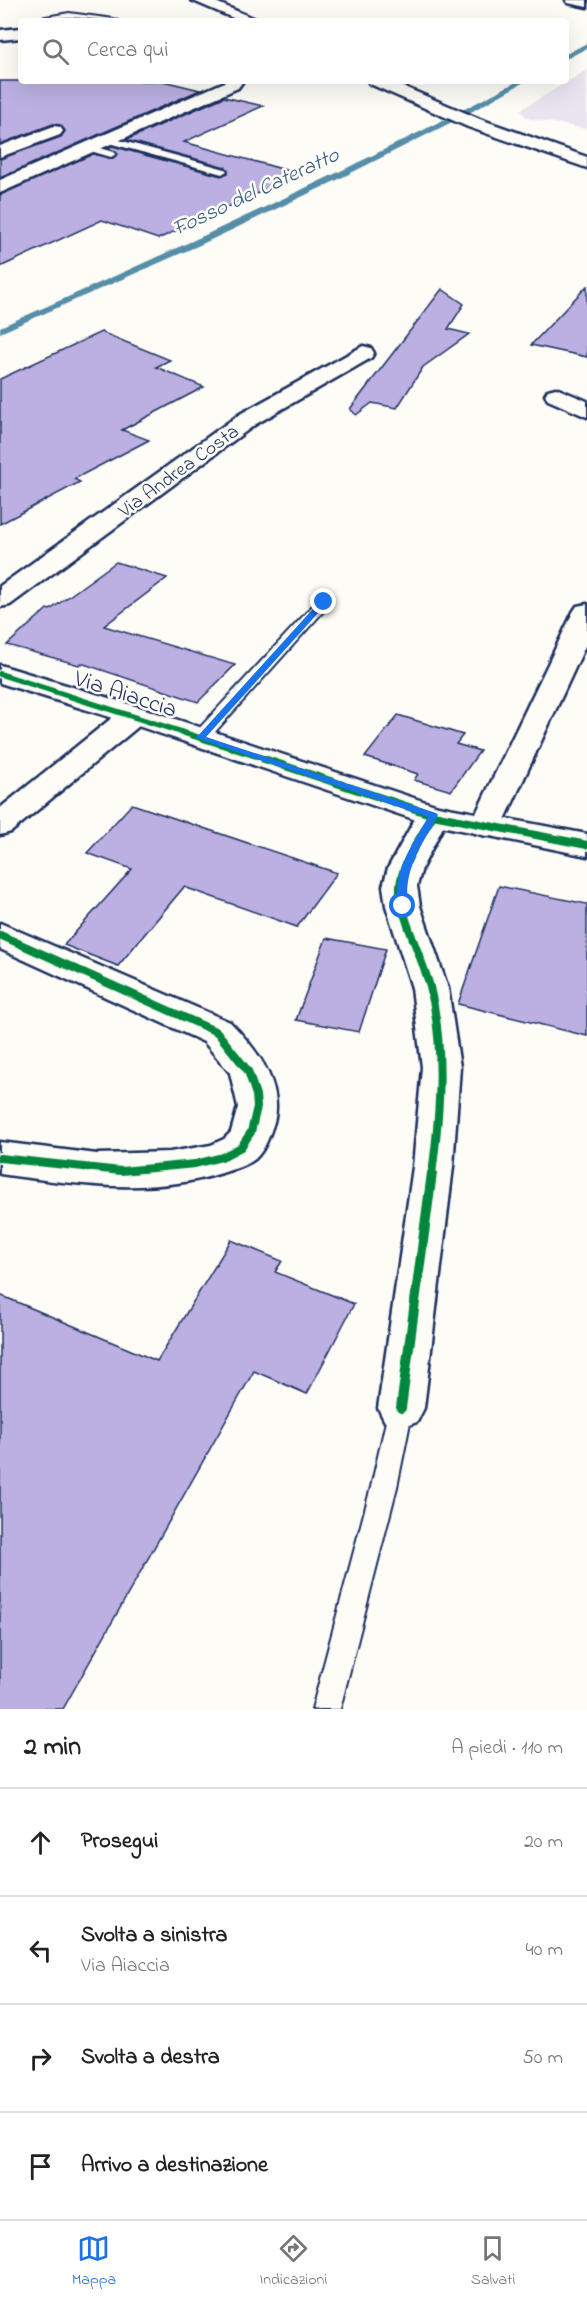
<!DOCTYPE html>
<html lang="it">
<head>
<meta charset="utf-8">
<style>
	:root { --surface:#fff; --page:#f2f2f2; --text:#222; --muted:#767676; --line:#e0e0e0; --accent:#1a73e8 }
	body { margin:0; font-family:"Indie Flower",sans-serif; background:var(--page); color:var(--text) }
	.stop { position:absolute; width:18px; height:18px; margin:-14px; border:4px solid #1a73e8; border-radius:50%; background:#fff }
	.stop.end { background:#1a73e8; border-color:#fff; box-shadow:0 2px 6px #0008 }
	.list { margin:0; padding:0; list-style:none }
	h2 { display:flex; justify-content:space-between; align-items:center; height:78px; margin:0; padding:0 24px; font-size:26px }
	h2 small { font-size:20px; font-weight:400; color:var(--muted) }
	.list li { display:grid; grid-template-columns:39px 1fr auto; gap:18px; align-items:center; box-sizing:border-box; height:108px; padding:0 24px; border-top:2px solid var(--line) }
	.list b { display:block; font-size:22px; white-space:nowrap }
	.list p { margin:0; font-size:20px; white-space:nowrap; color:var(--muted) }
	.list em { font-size:20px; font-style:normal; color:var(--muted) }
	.icon { flex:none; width:33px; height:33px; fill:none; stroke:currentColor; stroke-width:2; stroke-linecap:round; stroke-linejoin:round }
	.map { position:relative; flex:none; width:587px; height:1709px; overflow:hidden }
	.search { position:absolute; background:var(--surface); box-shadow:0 6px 24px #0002; left:18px; right:18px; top:18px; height:66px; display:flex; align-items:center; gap:15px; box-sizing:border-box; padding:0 21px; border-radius:6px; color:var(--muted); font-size:22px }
	.sheet { height:510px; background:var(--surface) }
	nav { display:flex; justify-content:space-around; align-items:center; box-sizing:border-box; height:84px; border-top:2px solid var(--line); background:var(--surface); font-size:16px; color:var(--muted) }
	nav a { display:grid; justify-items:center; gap:3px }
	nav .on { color:var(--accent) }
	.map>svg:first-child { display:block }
	.built { fill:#e9e5f0 }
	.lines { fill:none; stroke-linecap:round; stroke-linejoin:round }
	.stream { fill:#568ea8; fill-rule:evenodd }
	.building { fill:#bbb0e1; stroke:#1b2f5e; stroke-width:1.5 }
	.lane-casing { stroke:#1b2f5e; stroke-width:4 }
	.street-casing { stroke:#1b2f5e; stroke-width:5 }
	.secondary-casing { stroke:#1b2f5e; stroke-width:5 }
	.highway-casing { stroke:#1b2f5e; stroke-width:5 }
	.lane { fill:#fdfcf7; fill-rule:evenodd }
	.street { fill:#fdfcf7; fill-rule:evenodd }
	.secondary { fill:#fdfcf7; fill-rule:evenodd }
	.highway { fill:#fdfcf7; fill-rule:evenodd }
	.cycleway-far2-casing { stroke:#fdfcf7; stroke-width:9 }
	.cycleway-far1-casing { stroke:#fdfcf7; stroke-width:12 }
	.cycleway-casing { stroke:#fdfcf7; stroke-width:14 }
	.cycleway-far2 { stroke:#00873e; stroke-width:6 }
	.cycleway-far1 { stroke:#00873e; stroke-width:8 }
	.cycleway { stroke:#00873e; stroke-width:10 }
	.route { fill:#1a73e8 }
	.labels { text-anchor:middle; stroke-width:5; stroke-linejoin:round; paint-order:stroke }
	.far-street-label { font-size:20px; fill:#1b2f5e; stroke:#fdfcf7 }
	.far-water-label { font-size:22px; font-style:italic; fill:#395e83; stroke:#fdfcf7 }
	.street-label { font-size:24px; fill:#1b2f5e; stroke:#fdfcf7 }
</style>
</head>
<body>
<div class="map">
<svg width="587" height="1709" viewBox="0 0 587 1709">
	<rect width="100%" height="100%" fill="#fdfcf7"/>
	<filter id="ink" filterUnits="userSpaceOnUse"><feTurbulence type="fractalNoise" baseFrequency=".0167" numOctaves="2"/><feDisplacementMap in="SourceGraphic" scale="12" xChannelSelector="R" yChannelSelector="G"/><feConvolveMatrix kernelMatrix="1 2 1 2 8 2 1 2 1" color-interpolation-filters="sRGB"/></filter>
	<g filter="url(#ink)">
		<polygon class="built" points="587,70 587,129 527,118 520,110"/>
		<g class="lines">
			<g class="stream">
				<polygon points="587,43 587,48 566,59 566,54"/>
				<path d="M518 81H526L462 117 333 182 202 244 0 333V327C175 250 349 171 518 81Z"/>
			</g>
		</g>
		<g class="building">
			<polygon points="0,81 163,81 200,90 0,178 0,159 61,137 65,131 60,125 53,124 0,144"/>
			<polygon points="224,97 263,106 184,142 300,174 158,239 102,220 0,267 0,195 93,154 112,159 118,154 108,148 112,146 221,176 228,173 226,167 126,140"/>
			<polygon points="587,286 587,357 531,345"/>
			<polygon points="442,289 464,304 448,329 469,334 423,367 397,408 372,403 356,415 350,409"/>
			<polygon points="101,332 170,360 156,367 204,387 122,430 149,440 74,479 80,482 0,524 0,379"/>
			<polygon points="116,562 167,578 104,626 235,665 198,702 81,663 79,665 7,645 47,609 50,610"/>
			<polygon points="398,715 463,735 456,744 480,751 451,791 414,780 418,774 365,757"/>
			<polygon points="132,804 337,873 297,927 184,887 118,966 64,945 132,869 87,853"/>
			<polygon points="499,886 587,904 587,1036 458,1004"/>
			<polygon points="326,938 386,949 359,1032 296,1020"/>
			<polygon points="231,1240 282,1261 275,1272 354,1304 307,1394 254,1371 63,1709 0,1709 0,1295 157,1361"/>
		</g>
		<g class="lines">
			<defs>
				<g id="lane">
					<polygon points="69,13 114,19 118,21 69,17 23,21"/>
					<polygon points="108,137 225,169 227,171 222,174 105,142 103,140"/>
					<polygon points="90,145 114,152 116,154 111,157 87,150 85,148"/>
					<polygon points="324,598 331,602 329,605 206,742 194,742 192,738 194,734 319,599"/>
					<polygon points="401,1397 410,1400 413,1408 397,1487 340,1709 312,1709 371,1487 389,1408 392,1400"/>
				</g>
				<g id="street">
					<polygon points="566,0 587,0 587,7 568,3"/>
					<polygon points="21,28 21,38 0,40 0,30"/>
					<polygon points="227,81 243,81 238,88 0,193 0,180"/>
					<polygon points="54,126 60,127 63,131 60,135 0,157 0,146"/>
					<polygon points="363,346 371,348 374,353 371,358 256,424 10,605 0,607 0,586 240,414"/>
					<polygon points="556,388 587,401 587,417 548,400 545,395 548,390"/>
					<polygon points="587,604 587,642 502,826 497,833 486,836 475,833 470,826 573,612 577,606"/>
					<polygon points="134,706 145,709 149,715 145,721 11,832 0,835 0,808 123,709"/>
					<polygon points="433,805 444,808 449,815 422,868 417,886 420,906 448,988 460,1067 453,1167 424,1408 417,1422 401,1428 385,1422 378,1408 413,1167 422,1067 412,988 386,906 383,886 388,868 417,815 422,808"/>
					<path d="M0 923 230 1022C256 1048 284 1084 274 1122 270 1134 265 1150 255 1159 246 1166 233 1169 222 1173 150 1196 73 1184 0 1174V1142L97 1154 170 1152 211 1145 224 1139 231 1132 238 1107 230 1073 204 1042 0 949Z"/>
				</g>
				<polygon id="secondary" points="0,665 145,709 438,806 587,834 587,856 422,822 123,721 0,683"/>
				<g id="highway">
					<polygon points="191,0 211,0 260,21 240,21"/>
					<polygon points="368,81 390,81 480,119 587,157 587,168 468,127 370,84"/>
				</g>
			</defs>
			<use href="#lane" class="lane-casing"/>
			<use href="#street" class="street-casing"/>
			<use href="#secondary" class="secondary-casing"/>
			<use href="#highway" class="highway-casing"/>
			<use href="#lane" class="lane"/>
			<use href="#street" class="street"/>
			<use href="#secondary" class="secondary"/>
			<use href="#highway" class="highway"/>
			<defs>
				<polyline id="cycleway-far2" points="0,674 269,760"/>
				<g id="cycleway-far1">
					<polyline points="264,759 433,815 587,845"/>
					<polyline points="0,935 217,1032 248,1071 256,1095 257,1107 251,1132 241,1147 222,1157 195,1164 121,1171 0,1158"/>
					<path d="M432 1174C440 1113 445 1047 430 987 423 959 398 912 400 886 402 862 422 836 433 815"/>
				</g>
				<polyline id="cycleway" points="401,1408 432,1173"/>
			</defs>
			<use href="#cycleway-far2" class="cycleway-far2-casing"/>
			<use href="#cycleway-far1" class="cycleway-far1-casing"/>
			<use href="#cycleway" class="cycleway-casing"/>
			<use href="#cycleway-far2" class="cycleway-far2"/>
			<use href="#cycleway-far1" class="cycleway-far1"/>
			<use href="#cycleway" class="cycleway"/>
		</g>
	</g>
	<path class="route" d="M321 600 328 602 206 737 436 813 438 815C421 847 403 869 408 906L403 910 398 906C393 870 411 848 428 817L196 738Z"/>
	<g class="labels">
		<g class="far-street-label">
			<text transform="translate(178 470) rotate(-36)" y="7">Via Andrea Costa</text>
		</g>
		<g class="far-water-label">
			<text transform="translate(255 190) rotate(-25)" y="8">Fosso del Cateratto</text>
		</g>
		<g class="street-label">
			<text transform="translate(126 693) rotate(18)" y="8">Via Aiaccia</text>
		</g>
	</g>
</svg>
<div class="stop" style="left:403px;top:906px"></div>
<div class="stop end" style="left:324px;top:602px"></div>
<div class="search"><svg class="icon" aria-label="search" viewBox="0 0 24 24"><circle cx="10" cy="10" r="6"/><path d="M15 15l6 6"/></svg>Cerca qui</div>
</div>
<section class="sheet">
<h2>2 min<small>A piedi · 110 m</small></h2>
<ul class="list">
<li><svg class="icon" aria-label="ahead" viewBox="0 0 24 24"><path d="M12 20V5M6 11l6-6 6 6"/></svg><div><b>Prosegui</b></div><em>20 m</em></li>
<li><svg class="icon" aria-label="left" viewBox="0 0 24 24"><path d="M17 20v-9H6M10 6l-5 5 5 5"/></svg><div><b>Svolta a sinistra</b><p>Via Aiaccia</p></div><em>40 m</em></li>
<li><svg class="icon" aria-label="right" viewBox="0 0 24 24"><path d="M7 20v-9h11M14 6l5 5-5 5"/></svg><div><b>Svolta a destra</b></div><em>50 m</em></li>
<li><svg class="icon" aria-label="arrive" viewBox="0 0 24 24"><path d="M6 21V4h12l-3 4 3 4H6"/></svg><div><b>Arrivo a destinazione</b></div></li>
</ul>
</section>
<nav>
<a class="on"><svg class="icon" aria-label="map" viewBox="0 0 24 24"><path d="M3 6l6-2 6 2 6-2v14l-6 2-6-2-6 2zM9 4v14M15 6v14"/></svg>Mappa</a>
<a><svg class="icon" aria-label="directions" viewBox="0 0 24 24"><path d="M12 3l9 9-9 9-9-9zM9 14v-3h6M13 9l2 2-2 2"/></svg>Indicazioni</a>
<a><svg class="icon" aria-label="saved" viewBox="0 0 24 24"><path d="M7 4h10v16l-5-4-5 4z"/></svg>Salvati</a>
</nav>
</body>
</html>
